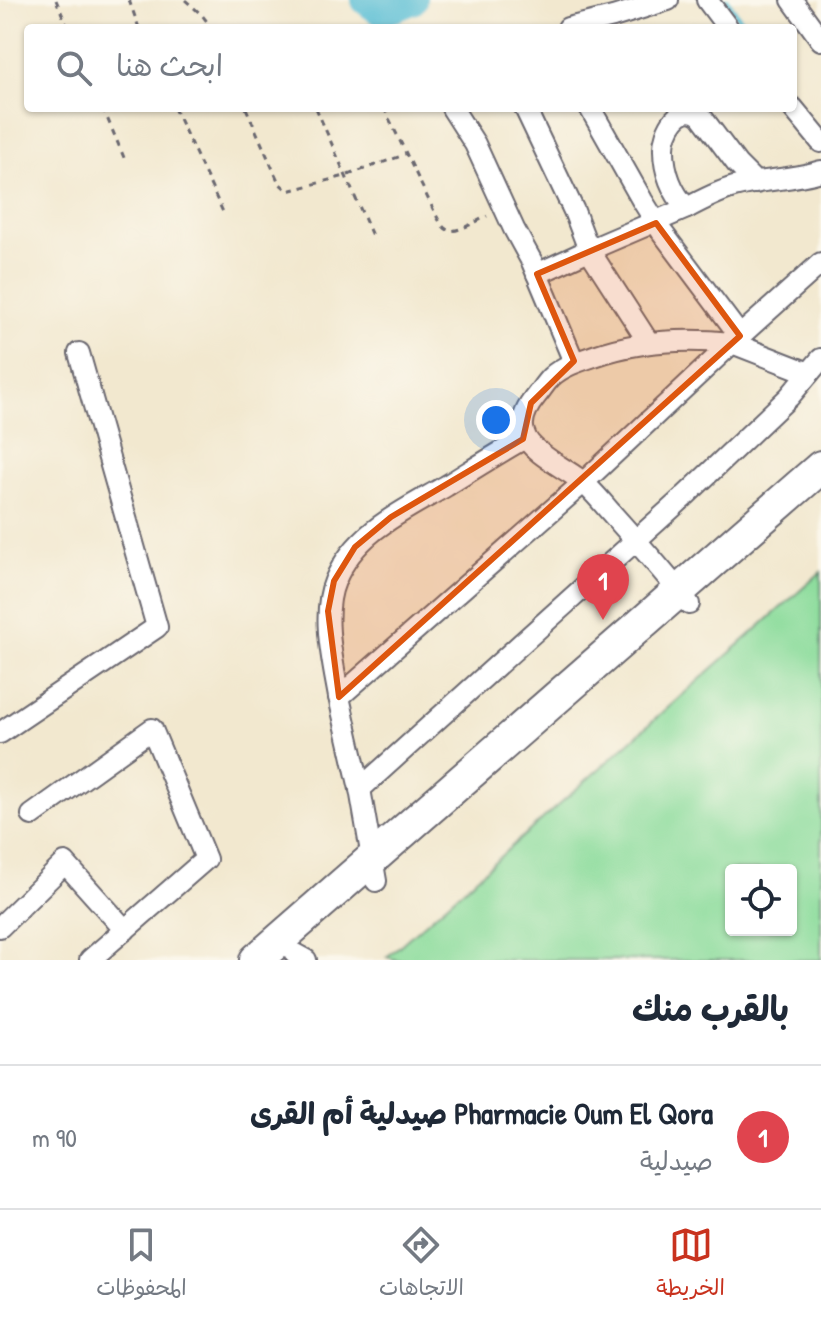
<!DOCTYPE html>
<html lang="ar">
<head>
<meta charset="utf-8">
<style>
	:root { --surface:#fff; --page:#f6f6f7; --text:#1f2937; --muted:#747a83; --line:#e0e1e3; --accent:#c8321e }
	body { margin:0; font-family:"Patrick Hand","Playpen Sans Arabic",sans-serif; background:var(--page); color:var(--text); direction:rtl }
	.controls { position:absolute; right:24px; bottom:24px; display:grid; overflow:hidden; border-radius:8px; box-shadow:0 2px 6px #0004 }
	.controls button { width:72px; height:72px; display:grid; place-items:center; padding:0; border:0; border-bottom:2px solid var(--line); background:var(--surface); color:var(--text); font:40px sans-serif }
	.you { position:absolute; left:496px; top:420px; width:28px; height:28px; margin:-20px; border:6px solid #fff; border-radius:50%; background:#1a73e8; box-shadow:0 0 0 12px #1a73e833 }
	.badge { display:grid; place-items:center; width:52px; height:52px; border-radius:50%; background:var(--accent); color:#fff; font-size:26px; font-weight:700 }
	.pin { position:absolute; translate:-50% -66px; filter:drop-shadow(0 2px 4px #0008) }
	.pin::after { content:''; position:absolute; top:42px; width:28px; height:24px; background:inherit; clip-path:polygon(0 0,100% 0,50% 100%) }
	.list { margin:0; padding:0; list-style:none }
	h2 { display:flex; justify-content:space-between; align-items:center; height:104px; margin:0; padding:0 32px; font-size:34px }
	h2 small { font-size:26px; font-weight:400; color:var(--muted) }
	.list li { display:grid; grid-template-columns:52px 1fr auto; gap:24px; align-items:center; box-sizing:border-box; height:144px; padding:0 32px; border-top:2px solid var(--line) }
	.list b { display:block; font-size:30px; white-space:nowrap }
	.list p { margin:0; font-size:26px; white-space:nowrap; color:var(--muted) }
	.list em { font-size:26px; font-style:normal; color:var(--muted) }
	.icon { flex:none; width:44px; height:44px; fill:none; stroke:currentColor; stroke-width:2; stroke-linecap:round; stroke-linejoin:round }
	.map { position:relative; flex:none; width:821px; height:960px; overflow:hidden; direction:ltr }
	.search { position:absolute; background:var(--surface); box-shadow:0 2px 6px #0004; left:24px; right:24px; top:24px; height:88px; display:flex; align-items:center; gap:20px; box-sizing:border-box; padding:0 28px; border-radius:8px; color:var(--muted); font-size:30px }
	.sheet { height:248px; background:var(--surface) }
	nav { display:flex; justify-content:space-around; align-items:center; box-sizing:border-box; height:112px; border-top:2px solid var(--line); background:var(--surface); font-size:22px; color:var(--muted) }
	nav a { display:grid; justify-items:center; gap:4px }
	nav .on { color:var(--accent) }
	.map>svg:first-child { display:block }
	.green { fill:#8bdc9b; stroke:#567f6b; stroke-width:2; fill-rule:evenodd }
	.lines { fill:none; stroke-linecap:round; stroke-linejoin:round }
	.stream { stroke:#57bdd4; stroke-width:5 }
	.river { stroke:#57bdd4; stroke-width:30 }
	.street-casing { stroke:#6b676f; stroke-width:24 }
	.primary-casing { stroke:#6b676f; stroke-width:36 }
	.path { stroke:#6b676f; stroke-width:3; stroke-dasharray:6 6; stroke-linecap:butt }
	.street { stroke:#fff; stroke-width:20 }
	.primary { stroke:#fff; stroke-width:32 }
	.marked { fill:#de560e; fill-opacity:0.2; stroke:#de560e; stroke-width:6; stroke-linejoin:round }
</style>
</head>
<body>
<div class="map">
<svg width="821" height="960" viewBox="0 0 821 960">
	<rect width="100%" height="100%" fill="#fbf7ec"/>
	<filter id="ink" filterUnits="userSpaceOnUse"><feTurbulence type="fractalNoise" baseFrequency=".0125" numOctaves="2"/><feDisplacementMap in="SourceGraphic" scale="16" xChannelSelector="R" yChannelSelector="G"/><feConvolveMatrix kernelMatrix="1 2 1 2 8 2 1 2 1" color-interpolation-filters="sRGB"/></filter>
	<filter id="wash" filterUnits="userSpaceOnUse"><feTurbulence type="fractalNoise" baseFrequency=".006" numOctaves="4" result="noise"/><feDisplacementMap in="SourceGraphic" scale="32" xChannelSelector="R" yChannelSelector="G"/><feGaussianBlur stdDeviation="1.8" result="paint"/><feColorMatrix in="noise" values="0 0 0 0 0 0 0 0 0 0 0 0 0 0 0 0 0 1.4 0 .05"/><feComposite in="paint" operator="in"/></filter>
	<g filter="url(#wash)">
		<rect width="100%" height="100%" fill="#f2e8cf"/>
		<path class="green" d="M821 572V960H397L387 957ZM731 870H791V930H731Z"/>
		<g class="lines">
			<polyline class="stream" points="727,0 746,28"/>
			<polyline class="river" points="366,0 382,12 412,0"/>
		</g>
	</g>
	<g filter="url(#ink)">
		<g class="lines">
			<defs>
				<g id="street">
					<polyline points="707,0 728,28"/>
					<polyline points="792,0 821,40"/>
					<polyline points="568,28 613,17 668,0"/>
					<polyline points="452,108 475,144 514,229 532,262 574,362"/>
					<polyline points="525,108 574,211 589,250 537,274"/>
					<polyline points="590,108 642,200 662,232 740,336"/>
					<polyline points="793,108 821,142"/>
					<path d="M756 183 737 164 701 116C681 99 663 131 664 150 664 171 672 193 687 208 702 200 717 192 734 187 762 179 792 180 821 171"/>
					<polyline points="649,343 589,250 687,208"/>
					<path d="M689 604C666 574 640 545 614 516 602 503 591 487 576 477 562 467 530 451 525 435 519 422 527 407 536 396 541 390 545 383 551 377 563 366 579 361 594 356 639 340 685 338 732 343L821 263"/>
					<path d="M339 697C333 663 321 614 335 581 355 532 403 511 446 486 472 470 498 453 525 438"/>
					<polyline points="0,733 157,627 79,353"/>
					<polyline points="360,789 685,496 789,397 821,359"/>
					<polyline points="32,815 152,729 206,859 90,960"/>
					<polyline points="376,881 360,789 339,697 584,482 732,343 809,373"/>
					<polyline points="0,927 65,863 125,930"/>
					<polyline points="295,954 306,960"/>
				</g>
				<polyline id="primary" points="256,960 821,467"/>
			</defs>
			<use href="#street" class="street-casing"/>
			<use href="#primary" class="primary-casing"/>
			<g class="path">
				<polyline points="56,0 68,28"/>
				<polyline points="129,0 139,28"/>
				<polyline points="185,0 202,15 212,28"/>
				<polyline points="103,108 125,160"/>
				<polyline points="174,108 223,212"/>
				<polyline points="246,108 279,183 288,191 345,176 407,154"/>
				<polyline points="316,108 373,238"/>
				<path d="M384 108 435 213C438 218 442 228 448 230 456 234 479 220 487 216"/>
			</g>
			<use href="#street" class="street"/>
			<use href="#primary" class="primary"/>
		</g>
	</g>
	<path class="marked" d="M656 223 740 336 339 697 328 611 334 581 355 547 391 517 523 439 531 403 574 361 537 274Z"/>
</svg>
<div class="controls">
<button><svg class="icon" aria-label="locate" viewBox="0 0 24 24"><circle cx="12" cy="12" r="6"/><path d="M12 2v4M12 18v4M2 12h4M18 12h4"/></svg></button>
</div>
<div class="you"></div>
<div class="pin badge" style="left:603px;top:620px;background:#e0444e">1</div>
<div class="search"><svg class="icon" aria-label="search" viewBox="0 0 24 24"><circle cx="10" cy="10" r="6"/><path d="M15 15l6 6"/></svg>ابحث هنا</div>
</div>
<section class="sheet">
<h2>بالقرب منك<small></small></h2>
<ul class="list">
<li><span class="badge" style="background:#e0444e">1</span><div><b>Pharmacie Oum El Qora صيدلية أم القرى</b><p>صيدلية</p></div><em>90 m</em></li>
</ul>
</section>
<nav>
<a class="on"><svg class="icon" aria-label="map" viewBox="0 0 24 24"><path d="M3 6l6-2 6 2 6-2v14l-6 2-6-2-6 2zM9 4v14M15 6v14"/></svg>الخريطة</a>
<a><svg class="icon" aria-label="directions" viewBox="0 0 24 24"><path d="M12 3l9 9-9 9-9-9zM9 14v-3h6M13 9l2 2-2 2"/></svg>الاتجاهات</a>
<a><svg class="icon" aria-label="saved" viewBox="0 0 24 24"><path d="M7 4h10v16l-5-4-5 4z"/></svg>المحفوظات</a>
</nav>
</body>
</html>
